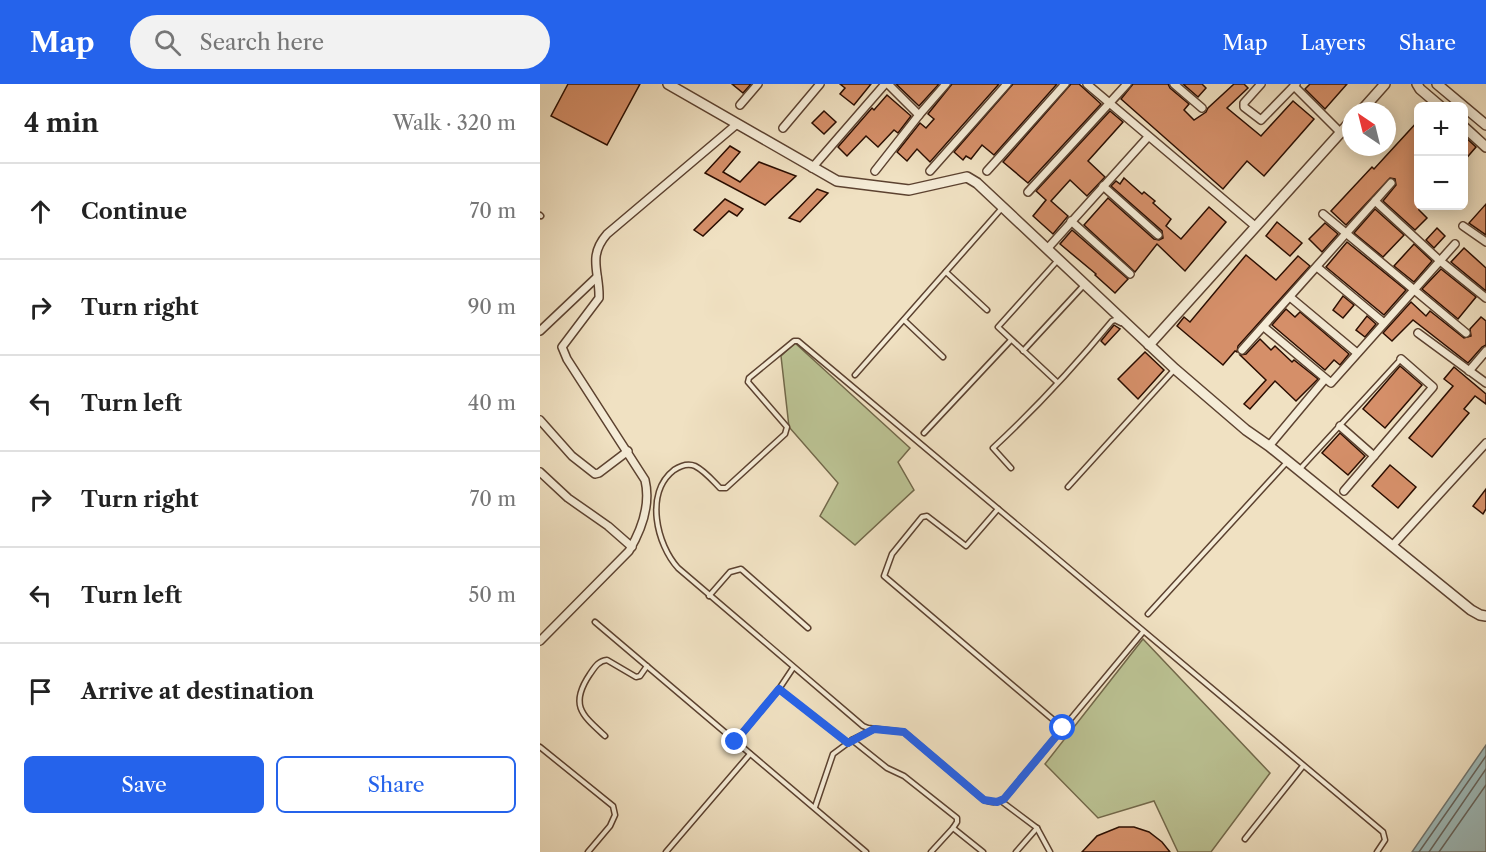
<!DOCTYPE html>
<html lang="en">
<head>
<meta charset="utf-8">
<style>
	:root { --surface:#fff; --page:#f2f2f2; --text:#222; --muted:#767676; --line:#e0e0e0; --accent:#2563eb }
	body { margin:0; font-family:"Libre Caslon Text",serif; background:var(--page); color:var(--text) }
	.controls { position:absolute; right:18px; top:18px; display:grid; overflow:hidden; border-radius:9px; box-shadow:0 3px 15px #0003 }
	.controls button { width:54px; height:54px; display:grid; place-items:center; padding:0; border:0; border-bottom:2px solid var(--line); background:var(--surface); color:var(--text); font:30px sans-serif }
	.compass { position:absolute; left:802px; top:18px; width:54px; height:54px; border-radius:50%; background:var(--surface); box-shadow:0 3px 15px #0003; rotate:325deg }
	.stop { position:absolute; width:18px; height:18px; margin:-14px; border:4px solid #2563eb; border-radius:50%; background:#fff }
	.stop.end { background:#2563eb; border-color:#fff; box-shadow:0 2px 6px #0008 }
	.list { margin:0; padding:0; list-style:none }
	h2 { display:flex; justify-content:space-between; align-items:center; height:78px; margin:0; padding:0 24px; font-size:26px }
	h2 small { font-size:20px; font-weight:400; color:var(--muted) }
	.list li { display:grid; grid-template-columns:39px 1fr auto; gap:18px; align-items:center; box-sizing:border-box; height:96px; padding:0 24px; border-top:2px solid var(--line) }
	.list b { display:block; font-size:22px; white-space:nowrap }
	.list em { font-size:20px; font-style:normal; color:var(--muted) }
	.actions { display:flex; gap:12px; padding:18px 24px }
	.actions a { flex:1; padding:14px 0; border:2px solid var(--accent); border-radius:9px; text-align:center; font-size:21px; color:var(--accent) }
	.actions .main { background:var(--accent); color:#fff }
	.icon { flex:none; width:33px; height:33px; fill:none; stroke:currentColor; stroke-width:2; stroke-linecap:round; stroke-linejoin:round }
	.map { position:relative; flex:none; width:946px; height:768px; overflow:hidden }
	header { display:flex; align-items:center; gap:36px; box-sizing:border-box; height:84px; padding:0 30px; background:var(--accent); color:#fff }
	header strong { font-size:28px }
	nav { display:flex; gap:33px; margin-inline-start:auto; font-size:21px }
	.search { width:420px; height:54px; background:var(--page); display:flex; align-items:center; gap:15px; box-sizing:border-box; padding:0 21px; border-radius:33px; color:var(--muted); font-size:22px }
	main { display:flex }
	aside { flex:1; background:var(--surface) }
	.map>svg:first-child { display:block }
	.green { fill:#bbc293; stroke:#72684a; stroke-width:1.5 }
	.water { fill:#9dbbbb; stroke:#6f7570; stroke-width:1.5 }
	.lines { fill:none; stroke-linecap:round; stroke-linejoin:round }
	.shore { stroke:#64645e; stroke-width:1.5 }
	.building { fill:#d58f69; stroke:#2a0d00; stroke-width:1.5 }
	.service-casing { stroke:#5c4230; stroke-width:7 }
	.minor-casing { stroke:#5c4230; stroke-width:10 }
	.tertiary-casing { stroke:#5c4230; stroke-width:12 }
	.service { stroke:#f5ecd7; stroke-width:4 }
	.minor { stroke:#f5ecd7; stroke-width:7 }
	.tertiary { stroke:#f5ecd7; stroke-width:9 }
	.route { stroke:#2563eb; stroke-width:8 }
</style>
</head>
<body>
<header>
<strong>Map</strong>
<div class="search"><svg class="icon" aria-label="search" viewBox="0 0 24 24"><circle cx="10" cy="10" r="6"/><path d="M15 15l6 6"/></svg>Search here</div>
<nav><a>Map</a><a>Layers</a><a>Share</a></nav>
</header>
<main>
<aside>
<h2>4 min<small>Walk · 320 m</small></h2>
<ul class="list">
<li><svg class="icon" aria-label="ahead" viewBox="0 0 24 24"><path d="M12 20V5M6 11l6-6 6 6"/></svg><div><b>Continue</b></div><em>70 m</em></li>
<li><svg class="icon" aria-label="right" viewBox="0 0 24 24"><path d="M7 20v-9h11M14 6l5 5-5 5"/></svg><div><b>Turn right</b></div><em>90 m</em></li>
<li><svg class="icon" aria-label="left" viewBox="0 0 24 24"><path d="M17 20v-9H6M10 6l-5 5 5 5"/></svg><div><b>Turn left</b></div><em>40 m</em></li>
<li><svg class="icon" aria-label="right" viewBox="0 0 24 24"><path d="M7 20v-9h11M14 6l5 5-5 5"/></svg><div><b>Turn right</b></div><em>70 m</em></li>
<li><svg class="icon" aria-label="left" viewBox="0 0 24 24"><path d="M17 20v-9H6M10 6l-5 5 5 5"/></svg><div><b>Turn left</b></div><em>50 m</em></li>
<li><svg class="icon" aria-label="arrive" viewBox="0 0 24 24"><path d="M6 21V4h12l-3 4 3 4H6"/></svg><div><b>Arrive at destination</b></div></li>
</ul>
<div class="actions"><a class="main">Save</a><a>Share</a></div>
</aside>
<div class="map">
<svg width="946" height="768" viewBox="0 0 946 768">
	<rect width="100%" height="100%" fill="#f0e1c2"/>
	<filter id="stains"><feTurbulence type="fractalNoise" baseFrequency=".00333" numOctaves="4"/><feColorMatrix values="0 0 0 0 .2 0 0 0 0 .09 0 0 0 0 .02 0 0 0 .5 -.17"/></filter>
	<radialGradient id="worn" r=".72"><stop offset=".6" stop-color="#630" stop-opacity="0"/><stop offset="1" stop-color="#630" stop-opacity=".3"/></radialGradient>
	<g class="green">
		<polygon points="255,259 370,364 358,378 374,406 315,461 280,432 298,399 249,343 241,272"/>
		<polygon points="603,555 730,689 671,768 638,768 614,717 558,734 505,680"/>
	</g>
	<polygon class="water" points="946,661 946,768 872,768"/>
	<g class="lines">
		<g class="shore">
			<polyline points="879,768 946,672"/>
			<polyline points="889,768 946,685"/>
			<polyline points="899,768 946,701"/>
		</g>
	</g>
	<g class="building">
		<polygon points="28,0 100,0 67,61 11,32"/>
		<polygon points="192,0 211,0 203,9"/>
		<polygon points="300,0 331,0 314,21 300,10 305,4"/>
		<polygon points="356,0 399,0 379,22"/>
		<polygon points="412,0 459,0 390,78 377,65 367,77 357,68 380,39 386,44 394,35 388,30"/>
		<polygon points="473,0 517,0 454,71 442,61 431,75 426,72 423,76 414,68"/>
		<polygon points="531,0 539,0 561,20 488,99 463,78"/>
		<polygon points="593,0 628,0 630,4 649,20 644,26 654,36 666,28 668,24 694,0 704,0 708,4 687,24 721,52 753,17 774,35 724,92 707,77 683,105 581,15"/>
		<polygon points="643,0 662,0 666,4 658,13"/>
		<polygon points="770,0 807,0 785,25 765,5"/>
		<polygon points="347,11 371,32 358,49 354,46 338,63 326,52 307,72 298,63 332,24 334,26"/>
		<polygon points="284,27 296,38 284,50 272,39"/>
		<polygon points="570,27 583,38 548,77 565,93 547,112 530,96 511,117 528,132 513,150 493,132 506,116 496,107"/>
		<polygon points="879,36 879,126 887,134 875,146 843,117 856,101 855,95 850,94 806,141 791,127 832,83 834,85"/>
		<polygon points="924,52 936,63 924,77"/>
		<polygon points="190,62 200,68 183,88 200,98 219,78 256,92 225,121 165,89"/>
		<polygon points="584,94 602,110 604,108 615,117 613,119 631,135 626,142 641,155 669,123 686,138 645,187 617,160 595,188 544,141 568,114 614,155 619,156 623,154 622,147 571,102 576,97 580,100"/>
		<polygon points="277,105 288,109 260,138 249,134"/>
		<polygon points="185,115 203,125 197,132 189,127 163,152 154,146"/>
		<polygon points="946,120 946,151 929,139"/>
		<polygon points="835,125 864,151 843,173 814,149"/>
		<polygon points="737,138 762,159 750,172 726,152"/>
		<polygon points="785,139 798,150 782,168 769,155"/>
		<polygon points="897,144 905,152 894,164 886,156"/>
		<polygon points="532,146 588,195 575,209 555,191 556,190 520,160"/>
		<polygon points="807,158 866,206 844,231 786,183"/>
		<polygon points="874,160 892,177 874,198 854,182"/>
		<polygon points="924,164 946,184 946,207 911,178"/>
		<polygon points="706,171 736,196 758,172 770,182 698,262 697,268 695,267 683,281 637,242 644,233 650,238"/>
		<polygon points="901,185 936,213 918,235 882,205"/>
		<polygon points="803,212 814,221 803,234 793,226"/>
		<polygon points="871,218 886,232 890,227 924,254 931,252 930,245 941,233 946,237 946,261 942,263 928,279 873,236 852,257 843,249"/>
		<polygon points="746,225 755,233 760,228 809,270 800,281 794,276 785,286 732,241"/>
		<polygon points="827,232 836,240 825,253 816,246"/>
		<polygon points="574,241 580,245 565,261 561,257"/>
		<polygon points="720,255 731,266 735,262 752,278 754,276 778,295 756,317 735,297 710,325 704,320 726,296 700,271 706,270"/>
		<polygon points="605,268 624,286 598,315 578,295"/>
		<polygon points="860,282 882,301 845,344 823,325"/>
		<polygon points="914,283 946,310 946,320 935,312 924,325 929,329 892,373 869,354 913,302 904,295"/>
		<polygon points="800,349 825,372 808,391 782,369"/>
		<polygon points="850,381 876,403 858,424 832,402"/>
		<polygon points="946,405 946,425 943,430 933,422"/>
		<polygon points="579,743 594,743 609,748 622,758 630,768 542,768 557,752"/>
	</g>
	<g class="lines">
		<defs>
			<g id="service">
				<polyline points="0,131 1,132"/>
				<polyline points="406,188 447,226"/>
				<polyline points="364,236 403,273"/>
				<polyline points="483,267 544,201"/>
				<polyline points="315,291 462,124"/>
				<polyline points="517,298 458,243 518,176"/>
				<polyline points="384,349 471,256"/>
				<path d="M471 384 453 364C495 325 535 282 572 237L575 236 581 239"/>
				<polyline points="759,386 861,275"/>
				<polyline points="528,403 635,285"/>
				<polyline points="458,425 426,462 387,432 382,433 352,470 344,492 523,644"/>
				<polyline points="169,512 190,488 201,485 268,544"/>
				<polyline points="608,530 747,378"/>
				<polyline points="55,538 326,768"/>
				<path d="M603 548 464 715C457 719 452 719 444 716L364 648 328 644 323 642 138 484C117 461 104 409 134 386 140 382 148 379 155 382 165 387 173 397 180 404H186L245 350 247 343 208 298 209 294 254 257H258L843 748 845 756 837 768"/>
				<polyline points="239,605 308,659"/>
				<path d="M65 652C42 631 29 621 50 590 55 583 58 577 67 576L96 593 100 592 107 582"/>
				<polyline points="312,656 347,684 364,692 417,734 417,738 413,744"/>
				<polyline points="195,658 239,605 253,584"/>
				<polyline points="0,663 73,722 75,731 70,742 48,768"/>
				<polyline points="461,717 497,744 510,768"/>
				<polyline points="275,723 293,670 312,656 334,645"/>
				<polyline points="705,755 763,682"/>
				<polyline points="126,768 210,670"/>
				<polyline points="391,768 413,744 443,768"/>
				<polyline points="476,768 497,744"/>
			</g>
			<g id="minor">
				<polyline points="348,0 379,31"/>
				<polyline points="547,0 715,142"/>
				<polyline points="634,0 662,24"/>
				<polyline points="721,0 704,19 704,23 721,36 756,0"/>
				<polyline points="754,2 801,49"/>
				<polyline points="200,21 218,0"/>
				<polyline points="243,44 280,0"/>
				<polyline points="272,84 345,0"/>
				<polyline points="335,87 379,31 406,0"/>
				<polyline points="390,87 467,0"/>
				<polyline points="447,87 525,0"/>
				<polyline points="563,102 618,151"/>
				<polyline points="488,108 587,0"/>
				<polyline points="835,117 899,176 946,214"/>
				<polyline points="783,130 926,249"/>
				<polyline points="531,137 590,190"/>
				<polyline points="923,142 946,158"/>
				<polyline points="507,165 608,53"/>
				<polyline points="777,183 844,239"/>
				<polyline points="750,213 817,269"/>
				<polyline points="724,243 791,299 915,160"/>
				<polyline points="0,247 57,193"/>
				<polyline points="878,249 946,299"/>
				<polyline points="702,266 851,99"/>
				<polyline points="929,287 946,267"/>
				<polyline points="0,336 32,372 55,390 59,389 88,367"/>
				<polyline points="800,342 834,372"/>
				<polyline points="729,362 785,295"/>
				<polyline points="0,388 28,414 68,442 92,463"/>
				<polyline points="804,407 893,303 861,275"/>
				<polyline points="852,462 946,359"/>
				<path d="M0 557 89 467C102 445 111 421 105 396L27 275 22 263 59 214C60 188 47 173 67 150L197 40"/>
			</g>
			<g id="tertiary">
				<polyline points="128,0 297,97 369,106 427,93 437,99 635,285 706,346 729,362 931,526 940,531 946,532"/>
				<polyline points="877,0 880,5 900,22"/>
				<polyline points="897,0 946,41"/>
				<polyline points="821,27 845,0"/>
				<polyline points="924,43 946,63"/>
				<polyline points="609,261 811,37"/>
			</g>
		</defs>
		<use href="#service" class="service-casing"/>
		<use href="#minor" class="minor-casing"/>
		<use href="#tertiary" class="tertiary-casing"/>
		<use href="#service" class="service"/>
		<use href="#minor" class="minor"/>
		<use href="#tertiary" class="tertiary"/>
	</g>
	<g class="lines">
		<polyline class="route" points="195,658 239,605 308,659 334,645 364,648 444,716 457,718 464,715 523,644"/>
	</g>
	<rect width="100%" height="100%" filter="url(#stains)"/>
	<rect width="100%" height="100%" fill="url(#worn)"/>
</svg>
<div class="controls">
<button>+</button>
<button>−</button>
</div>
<svg class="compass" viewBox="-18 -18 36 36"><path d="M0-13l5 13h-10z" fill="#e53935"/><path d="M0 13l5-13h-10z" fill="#767676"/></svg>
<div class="stop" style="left:523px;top:644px"></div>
<div class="stop end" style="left:195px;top:658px"></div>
</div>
</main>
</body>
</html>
